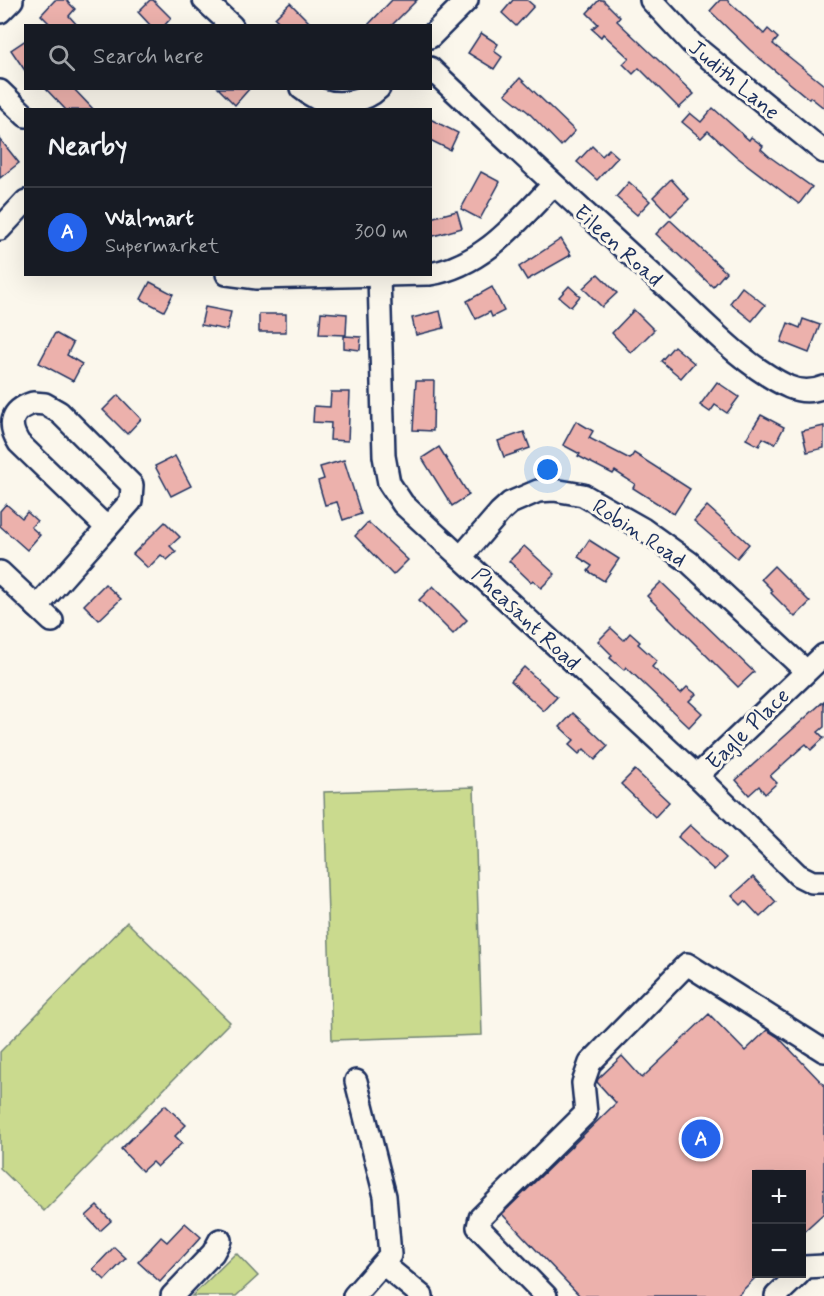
<!DOCTYPE html>
<html lang="en">
<head>
<meta charset="utf-8">
<style>
	:root { --surface:#171b24; --page:#20242c; --text:#f1f3f6; --muted:#9ea1a6; --line:#363941; --accent:#2563eb }
	body { margin:0; font-family:Mynerve,sans-serif; background:var(--page); color:var(--text) }
	.controls { position:absolute; right:18px; bottom:18px; display:grid; overflow:hidden; border-radius:0px; box-shadow:0 6px 24px #0002 }
	.controls button { width:54px; height:54px; display:grid; place-items:center; padding:0; border:0; border-bottom:2px solid var(--line); background:var(--surface); color:var(--text); font:30px sans-serif }
	.you { position:absolute; left:548px; top:470px; width:21px; height:21px; margin:-15px; border:4px solid #fff; border-radius:50%; background:#1a73e8; box-shadow:0 0 0 9px #1a73e833 }
	.badge { display:grid; place-items:center; width:39px; height:39px; border-radius:50%; background:var(--accent); color:#fff; font-size:20px; font-weight:700 }
	.pin { position:absolute; translate:-50% -50%; border:3px solid #fff; box-shadow:0 2px 6px #0006 }
	.list { margin:0; padding:0; list-style:none }
	h2 { display:flex; justify-content:space-between; align-items:center; height:78px; margin:0; padding:0 24px; font-size:26px }
	h2 small { font-size:20px; font-weight:400; color:var(--muted) }
	.list li { display:grid; grid-template-columns:39px 1fr auto; gap:18px; align-items:center; box-sizing:border-box; height:90px; padding:0 24px; border-top:2px solid var(--line) }
	.list b { display:block; font-size:22px; white-space:nowrap }
	.list p { margin:0; font-size:20px; white-space:nowrap; color:var(--muted) }
	.list em { font-size:20px; font-style:normal; color:var(--muted) }
	.icon { flex:none; width:33px; height:33px; fill:none; stroke:currentColor; stroke-width:2; stroke-linecap:round; stroke-linejoin:round }
	.map { position:relative; flex:none; width:824px; height:1296px; overflow:hidden }
	.search { position:absolute; background:var(--surface); box-shadow:0 6px 24px #0002; left:24px; top:24px; width:408px; height:66px; display:flex; align-items:center; gap:15px; box-sizing:border-box; padding:0 21px; border-radius:0px; color:var(--muted); font-size:22px }
	.panel { position:absolute; background:var(--surface); box-shadow:0 6px 24px #0002; left:24px; top:108px; width:408px; height:168px; border-radius:0px }
	.map>svg:first-child { display:block }
	.green { fill:#cada8e; stroke:#728476; stroke-width:1.5 }
	.building { fill:#ecb1ac; stroke:#1b2f5e; stroke-width:1.5 }
	.lines { fill:none; stroke-linecap:round; stroke-linejoin:round }
	.minor-casing { stroke:#1b2f5e; stroke-width:26 }
	.minor { stroke:#fbf7ec; stroke-width:21 }
	.labels { text-anchor:middle; stroke-width:6; stroke-linejoin:round; paint-order:stroke }
	.street-label { font-size:22px; fill:#1b2f5e; stroke:#fbf7ec }
</style>
</head>
<body>
<div class="map">
<svg width="824" height="1296" viewBox="0 0 824 1296">
	<rect width="100%" height="100%" fill="#fbf7ec"/>
	<filter id="ink" filterUnits="userSpaceOnUse"><feTurbulence type="fractalNoise" baseFrequency=".0167" numOctaves="2"/><feDisplacementMap in="SourceGraphic" scale="12" xChannelSelector="R" yChannelSelector="G"/><feConvolveMatrix kernelMatrix="1 2 1 2 8 2 1 2 1" color-interpolation-filters="sRGB"/></filter>
	<g filter="url(#ink)">
		<g class="green">
			<polygon points="474,787 482,1035 332,1040 324,792"/>
			<polygon points="127,922 230,1022 44,1211 0,1168 0,1052"/>
			<polygon points="236,1253 258,1276 236,1296 192,1296"/>
		</g>
		<g class="building">
			<polygon points="55,0 66,0 75,9 69,16 78,26 52,26 41,15"/>
			<polygon points="150,0 153,0 171,18 164,26 151,26 138,12"/>
			<polygon points="392,0 417,0 391,26 367,26"/>
			<polygon points="513,0 527,0 534,6 516,26 502,13"/>
			<polygon points="599,0 603,0 620,17 617,21 694,94 679,108 639,68 633,74 623,64 629,58 603,34 601,37 592,29 598,24 587,13"/>
			<polygon points="720,0 727,0 764,34 768,29 778,38 773,44 824,85 824,108 810,97 809,99 750,50 710,11"/>
			<polygon points="290,3 313,26 283,26 275,18"/>
			<polygon points="481,33 498,44 494,51 502,57 494,69 468,53"/>
			<polygon points="26,40 26,72 11,50"/>
			<polygon points="520,78 575,131 561,146 528,112 505,94"/>
			<polygon points="45,88 73,88 94,110 66,110"/>
			<polygon points="218,88 250,88 235,105"/>
			<polygon points="713,108 749,140 751,137 763,146 761,149 770,157 812,187 799,204 737,157 708,131 701,138 682,122 690,113 701,122"/>
			<polygon points="430,119 458,133 450,150 430,140"/>
			<polygon points="0,139 19,163 0,178"/>
			<polygon points="592,146 602,156 609,149 618,157 597,180 577,162"/>
			<polygon points="481,172 500,182 480,219 461,209"/>
			<polygon points="671,179 689,199 671,216 653,197"/>
			<polygon points="629,182 650,201 637,215 616,197"/>
			<polygon points="457,211 462,228 430,237 430,218"/>
			<polygon points="670,220 726,272 713,287 656,234"/>
			<polygon points="561,239 571,255 527,280 519,267"/>
			<polygon points="598,274 617,293 602,307 583,288"/>
			<polygon points="150,282 173,294 164,311 141,299"/>
			<polygon points="569,286 580,296 571,307 559,297"/>
			<polygon points="492,287 504,311 492,317 490,312 476,319 467,301"/>
			<polygon points="742,287 765,305 752,321 730,303"/>
			<polygon points="205,307 231,312 227,330 201,325"/>
			<polygon points="634,310 654,330 631,353 612,333"/>
			<polygon points="440,311 444,328 416,335 412,318"/>
			<polygon points="321,312 347,314 346,335 319,334"/>
			<rect x="259" y="314" width="27" height="18"/>
			<polygon points="803,319 820,325 809,353 781,342 788,323 800,328"/>
			<polygon points="55,333 73,343 67,355 82,364 73,381 39,363"/>
			<polygon points="344,336 361,337 360,350 344,348"/>
			<polygon points="674,346 694,363 681,378 661,361"/>
			<polygon points="416,381 434,381 433,431 413,430"/>
			<polygon points="717,382 739,397 727,413 715,405 710,412 700,405"/>
			<polygon points="331,392 350,392 348,441 330,440 331,423 313,422 314,406 330,407"/>
			<polygon points="118,395 141,419 127,434 103,410"/>
			<polygon points="761,415 784,427 775,444 763,438 759,446 746,439"/>
			<polygon points="576,421 593,431 589,438 630,459 634,453 690,489 674,514 633,488 635,484 615,471 613,474 578,456 580,454 563,445"/>
			<polygon points="824,426 824,448 807,452 802,431"/>
			<polygon points="524,432 530,448 504,457 498,441"/>
			<polygon points="439,447 469,495 452,506 422,458"/>
			<polygon points="175,456 191,486 171,496 155,466"/>
			<polygon points="344,460 361,514 343,520 337,502 325,505 318,481 324,479 320,467"/>
			<polygon points="6,504 22,518 27,512 37,521 31,527 40,535 27,550 0,526 0,511"/>
			<polygon points="707,506 749,544 737,558 694,521"/>
			<polygon points="165,522 180,537 170,546 176,552 167,560 161,555 148,568 133,554"/>
			<polygon points="368,522 408,560 393,575 355,536"/>
			<polygon points="589,540 619,559 604,581 588,571 592,566 578,557"/>
			<polygon points="524,546 555,574 541,588 533,580 531,582 509,561"/>
			<polygon points="774,566 810,602 795,617 771,593 773,591 761,579"/>
			<polygon points="661,582 754,672 738,687 647,596"/>
			<polygon points="105,584 121,599 99,620 84,605"/>
			<polygon points="433,586 467,620 453,634 419,600"/>
			<polygon points="611,628 624,640 630,633 640,642 638,644 657,661 652,667 681,693 687,687 696,694 689,701 702,713 689,727 626,667 624,670 610,658 612,655 598,641"/>
			<polygon points="524,667 557,697 544,711 511,681"/>
			<polygon points="824,701 824,727 818,732 824,738 811,750 806,744 800,749 770,776 777,783 765,794 759,786 749,795 736,780"/>
			<polygon points="573,713 608,746 595,760 584,749 579,754 569,745 574,740 560,727"/>
			<polygon points="635,770 669,802 655,817 621,784"/>
			<polygon points="690,825 726,858 714,870 678,837"/>
			<polygon points="753,877 776,902 760,917 745,901 741,905 732,896"/>
			<polygon points="709,1014 745,1051 767,1030 778,1037 824,1085 824,1213 801,1234 801,1174 756,1174 756,1277 737,1296 580,1296 502,1214 616,1103 597,1082 598,1079 622,1056 642,1078"/>
			<polygon points="165,1105 186,1125 175,1136 182,1143 157,1167 152,1162 142,1171 121,1149"/>
			<polygon points="97,1206 111,1221 100,1231 86,1216"/>
			<polygon points="185,1223 201,1237 160,1282 138,1262 161,1237 167,1242"/>
			<polygon points="114,1247 126,1258 105,1280 93,1269"/>
		</g>
		<g class="lines">
			<defs>
				<g id="minor">
					<polyline points="204,0 232,26"/>
					<polyline points="651,0 693,45 824,152"/>
					<polyline points="0,12 12,0"/>
					<polyline points="430,37 467,0"/>
					<path d="M430 68C508 142 586 214 665 286 702 320 743 366 789 387 801 392 812 392 824 387"/>
					<path d="M301 88C306 92 312 96 318 99 337 106 364 103 379 88"/>
					<polyline points="0,91 26,116"/>
					<polyline points="0,229 26,201"/>
					<polyline points="227,274 257,278 427,274"/>
					<path d="M430 274C484 265 518 221 553 185"/>
					<polyline points="379,276 384,456 389,483 403,504 697,776 798,875 812,882 824,882"/>
					<path d="M33 403 45 404 59 412 132 485 131 501 107 528 19 443C7 424 11 410 33 403Z"/>
					<polyline points="461,557 500,512 510,503 538,491 554,490 583,495 643,529 689,562 806,671"/>
					<polyline points="0,572 52,621"/>
					<polyline points="37,607 107,528"/>
					<polyline points="697,776 824,655"/>
					<polyline points="383,1264 422,1296"/>
					<polyline points="802,1271 805,1267 824,1266"/>
					<polyline points="172,1296 213,1253 220,1240"/>
					<polyline points="354,1296 390,1255 385,1196 356,1081"/>
					<polyline points="546,1296 478,1227 480,1218 586,1113 583,1083 590,1063 687,964 824,1051"/>
					<polyline points="776,1296 799,1274"/>
				</g>
			</defs>
			<use href="#minor" class="minor-casing"/>
			<use href="#minor" class="minor"/>
		</g>
	</g>
	<g class="labels">
		<g class="street-label">
			<text transform="translate(735 79) rotate(40)" y="8">Judith Lane</text>
			<text transform="translate(619 245) rotate(42)" y="8">Eileen Road</text>
			<text transform="translate(640 532) rotate(33)" y="8">Robin Road</text>
			<text transform="translate(527 618) rotate(43)" y="8">Pheasant Road</text>
			<text transform="translate(747 728) rotate(-44)" y="8">Eagle Place</text>
		</g>
	</g>
</svg>
<div class="controls">
<button>+</button>
<button>−</button>
</div>
<div class="you"></div>
<div class="pin badge" style="left:701px;top:1139px">A</div>
<div class="search"><svg class="icon" aria-label="search" viewBox="0 0 24 24"><circle cx="10" cy="10" r="6"/><path d="M15 15l6 6"/></svg>Search here</div>
<section class="panel">
<h2>Nearby<small></small></h2>
<ul class="list">
<li><span class="badge">A</span><div><b>Walmart</b><p>Supermarket</p></div><em>300 m</em></li>
</ul>
</section>
</div>
</body>
</html>
